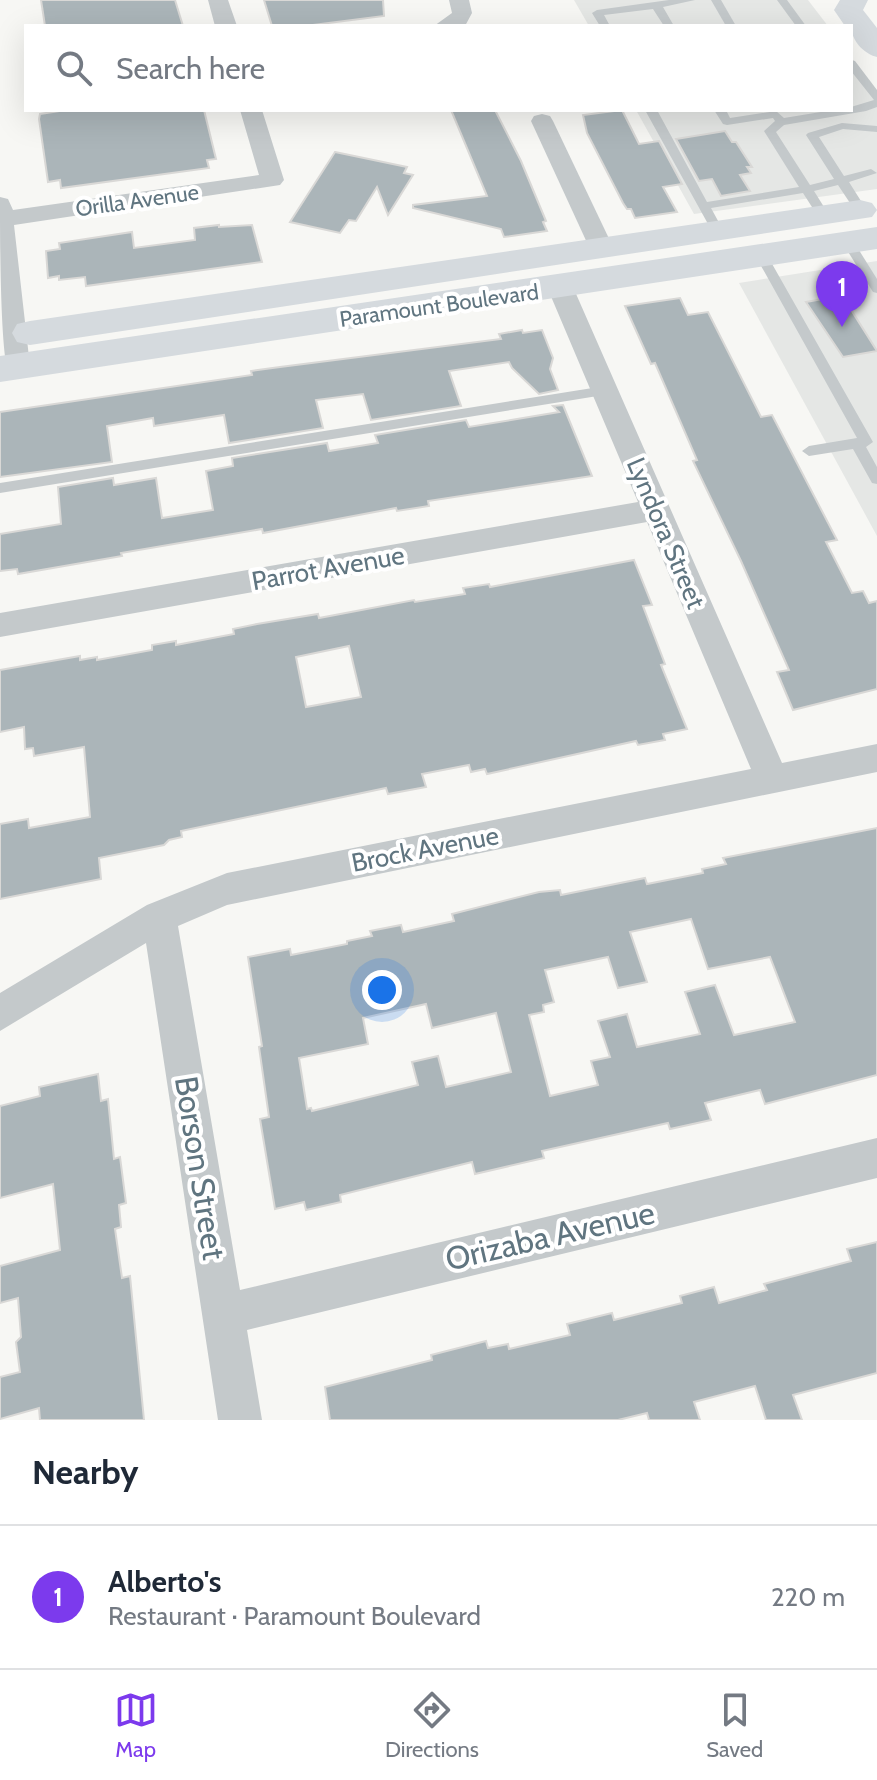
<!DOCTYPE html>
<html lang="en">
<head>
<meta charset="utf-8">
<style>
	:root { --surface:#fff; --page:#f2f2f3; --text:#1f2937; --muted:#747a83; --line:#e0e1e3; --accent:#7c3aed }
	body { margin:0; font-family:Cabin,sans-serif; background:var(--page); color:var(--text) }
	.you { position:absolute; left:382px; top:990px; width:28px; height:28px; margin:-20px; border:6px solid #fff; border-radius:50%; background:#1a73e8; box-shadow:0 0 0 12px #1a73e833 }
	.badge { display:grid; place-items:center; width:52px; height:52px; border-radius:50%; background:var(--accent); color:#fff; font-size:26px; font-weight:700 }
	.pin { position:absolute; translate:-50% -66px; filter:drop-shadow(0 2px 4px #0008) }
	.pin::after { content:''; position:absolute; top:42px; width:28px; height:24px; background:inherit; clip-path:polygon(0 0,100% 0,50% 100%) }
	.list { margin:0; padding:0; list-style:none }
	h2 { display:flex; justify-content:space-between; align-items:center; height:104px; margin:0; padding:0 32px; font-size:34px }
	h2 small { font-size:26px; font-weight:400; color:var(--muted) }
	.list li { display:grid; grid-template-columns:52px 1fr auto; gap:24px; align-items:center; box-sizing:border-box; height:144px; padding:0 32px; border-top:2px solid var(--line) }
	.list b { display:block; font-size:30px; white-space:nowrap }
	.list p { margin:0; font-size:26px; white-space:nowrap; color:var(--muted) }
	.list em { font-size:26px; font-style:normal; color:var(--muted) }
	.icon { flex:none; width:44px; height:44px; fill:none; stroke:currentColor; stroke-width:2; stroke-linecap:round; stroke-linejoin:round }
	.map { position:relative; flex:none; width:877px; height:1420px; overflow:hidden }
	.search { position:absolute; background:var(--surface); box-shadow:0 8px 32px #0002; left:24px; right:24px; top:24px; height:88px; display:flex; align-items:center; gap:20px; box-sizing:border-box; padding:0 28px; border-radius:0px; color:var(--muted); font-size:30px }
	.sheet { height:248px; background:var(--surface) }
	nav { display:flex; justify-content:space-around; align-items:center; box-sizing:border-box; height:112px; border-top:2px solid var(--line); background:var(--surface); font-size:22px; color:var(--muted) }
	nav a { display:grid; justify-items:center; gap:4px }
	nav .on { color:var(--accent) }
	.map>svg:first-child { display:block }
	.built { fill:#e5e7e5 }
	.building { fill:#abb5b9; stroke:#d9d8d6; stroke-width:2; fill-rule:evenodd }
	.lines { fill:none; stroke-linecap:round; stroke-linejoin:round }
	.lane { fill:#c4c9cb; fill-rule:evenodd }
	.street { fill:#c4c9cb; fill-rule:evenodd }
	.secondary { fill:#d5dade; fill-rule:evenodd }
	.primary { fill:#d5dade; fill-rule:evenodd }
	.labels { text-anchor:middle; stroke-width:8; stroke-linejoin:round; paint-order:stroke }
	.far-street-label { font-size:22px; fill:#607580; stroke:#fff }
	.street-label { font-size:26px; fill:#607580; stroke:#fff }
	.near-street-label { font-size:32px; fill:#607580; stroke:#fff }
</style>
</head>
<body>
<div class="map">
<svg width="877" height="1420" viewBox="0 0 877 1420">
	<rect width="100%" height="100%" fill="#f7f7f4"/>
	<g class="built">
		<polygon points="574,0 808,0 828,26 589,26"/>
		<polygon points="851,57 877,92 877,189 694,214 636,110 851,110"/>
		<polygon points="877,261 877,536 739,283"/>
	</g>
	<g class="building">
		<polygon points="41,0 175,0 183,26 45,26"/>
		<polygon points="264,0 383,0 384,16 305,26 272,26"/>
		<polygon points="66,110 204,110 216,159 207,160 209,168 61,188 60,180 48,182 39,119 40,114"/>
		<polygon points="451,110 495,110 521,161 546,221 543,222 547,231 504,237 501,229 413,208 413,205 487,196"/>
		<polygon points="622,110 639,144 659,141 682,184 663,187 677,212 635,218 631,209 627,209 623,203 587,133 583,115"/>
		<polygon points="725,131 732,142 736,142 752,167 747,167 751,173 740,175 750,191 721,196 712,179 699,181 676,139"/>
		<polygon points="335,152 407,167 404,173 413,175 388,215 377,187 356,221 349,220 340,233 290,222"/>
		<polygon points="219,225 219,227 252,225 262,262 86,286 85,277 59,280 59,276 48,278 46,251 60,249 59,243 132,232 134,248 195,240 194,228"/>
		<polygon points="839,296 848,305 877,351 843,357 806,302"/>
		<polygon points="680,298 688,315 708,312 761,417 772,415 837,540 826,542 852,593 863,591 869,603 877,601 877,689 793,710 777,672 789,670 741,561 693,461 697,460 655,363 651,364 625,306"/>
		<polygon points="522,330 523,333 542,330 553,358 550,369 558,390 539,394 512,368 509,362 449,371 461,406 371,420 363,394 316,400 323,428 229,443 224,415 154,426 153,418 107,426 112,462 0,477 0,412 252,375 251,371 280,367 501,339 499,334"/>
		<polygon points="563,405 592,476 428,501 429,506 397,511 396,508 263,533 262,529 121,553 122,556 18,574 17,569 0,571 0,534 61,524 58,487 113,478 114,485 156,478 162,518 213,510 206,471 233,466 232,458 327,443 329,451 378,443 375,435 466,420 469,427 559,412 553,406"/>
		<path d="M634 560 652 605 643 606 665 664 661 665 687 729 663 734 665 740 638 745 636 741 487 774 485 769 471 772 469 765 422 774 426 787 388 794 386 788 181 831 182 837 169 840 164 845 99 858 101 879 0 899V824L28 819 29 828 90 817 84 747 34 756 33 748 25 749 24 727 0 732V670L80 656V660L97 657V660L152 650V645L176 641V645L234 634 233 629 257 624 318 614 319 618 414 600 415 602 465 594 463 588 489 584 490 587ZM349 646 361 697 306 707 296 657Z"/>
		<path d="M877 828V1075L765 1104 760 1090 705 1103 711 1120 670 1129 668 1123 542 1151 544 1158 475 1174 472 1162 340 1195 341 1202 306 1210 304 1202 275 1209 260 1119 269 1117 259 1047 262 1046 248 957 290 949 291 955 347 944V941L372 936 370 931 401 925 403 932 454 921 452 914 539 892 560 890 561 895 645 878 647 884 703 873 702 869 726 864 723 858ZM691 919 708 969 770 957 795 1022 734 1035 715 985 685 992 700 1034 637 1047 627 1014 598 1021 610 1057 591 1061 598 1085 550 1096 529 1015 544 1012 543 1005 554 1002 545 970 608 957 618 988 647 982 630 932ZM426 1004 432 1028 496 1013 511 1072 446 1087 438 1056 412 1062 418 1085 312 1111 311 1108 307 1109 299 1058 368 1044 363 1018Z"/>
		<polygon points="98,1074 101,1101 108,1099 114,1159 120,1157 126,1203 119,1205 121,1227 115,1229 122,1278 130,1276 144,1420 40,1420 39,1408 0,1419 0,1377 20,1372 16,1342 21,1337 18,1298 0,1303 0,1266 60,1250 53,1184 0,1198 0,1106 40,1096 39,1087"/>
		<polygon points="877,1242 877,1373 793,1395 802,1420 766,1420 755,1386 694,1402 700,1420 649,1420 647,1413 618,1420 330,1420 325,1387 432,1360 431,1355 486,1341 488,1348 508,1344 509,1349 570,1335 567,1324 612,1313 614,1320 682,1303 680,1296 714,1287 719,1303 767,1290 764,1284 851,1261 847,1249"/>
	</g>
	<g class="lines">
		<g class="lane">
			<polygon points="669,0 695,0 663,7 674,26 664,26 653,9 604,15 610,26 600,26 592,13 597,10"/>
			<polygon points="711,0 721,0 736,26 726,26"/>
			<polygon points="777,0 787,0 806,26 796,26"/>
			<polygon points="851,60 855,61 877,90 877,107 866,111 784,125 776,132 810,185 834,179 806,135 808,133 842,123 877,126 877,132 843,129 819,137 844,176 871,169 877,173 849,182 866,209 864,212 856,212 838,185 814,191 829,215 827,218 819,218 803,193 711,208 723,230 721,233 713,233 645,110 657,110 707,202 799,187 764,131 775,121 773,118 727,125 723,124 714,110 726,110 730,118 776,111 784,118 833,110 851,110 851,107 874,100 851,71"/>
			<polygon points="848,238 852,239 877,279 877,293 873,292 842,242"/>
			<polygon points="761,251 767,255 873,442 866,447 877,467 877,484 872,483 853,449 809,456 802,451 809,446 857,438 755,255"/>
			<polygon points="605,386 612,391 610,394 0,493 0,483"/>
		</g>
		<g class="street">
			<polygon points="208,0 228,0 237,26 215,26"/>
			<polygon points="449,0 469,0 472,13 465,26 434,26 452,13"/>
			<path d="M240 110H262L284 180 280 185 14 225 30 366 26 372 17 375 8 372C0 346 0 232 0 197L8 199 13 210 259 175Z"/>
			<polygon points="542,114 550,116 553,121 613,247 610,253 592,253 589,247 531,121 534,116"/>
			<polygon points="560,279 569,281 573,287 782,763 877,744 877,772 227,905 178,926 240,1290 877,1138 877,1178 247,1330 262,1420 218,1420 146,943 0,1031 0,993 147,905 227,873 751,769 647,522 0,637 0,613 638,502 547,287 551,281"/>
		</g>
		<g class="secondary">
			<polygon points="860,200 872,203 877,210 872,217 30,345 17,342 12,333 17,324 30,321"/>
			<polygon points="877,227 877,249 0,382 0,356"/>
		</g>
		<path class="primary" d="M840 0H868L863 10 877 28V57C864 54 851 40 851 26H845L834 10Z"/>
	</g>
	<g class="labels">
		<g class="far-street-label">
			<text transform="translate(137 200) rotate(-8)" y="8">Orilla Avenue</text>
			<text transform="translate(439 305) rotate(-8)" y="8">Paramount Boulevard</text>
		</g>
		<g class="street-label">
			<text transform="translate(666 533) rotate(67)" y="9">Lyndora Street</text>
			<text transform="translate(328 568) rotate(-10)" y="9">Parrot Avenue</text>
			<text transform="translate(425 849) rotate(-11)" y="9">Brock Avenue</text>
		</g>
		<g class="near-street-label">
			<text transform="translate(200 1168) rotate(81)" y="11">Borson Street</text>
			<text transform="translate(550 1236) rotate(-13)" y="11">Orizaba Avenue</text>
		</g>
	</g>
</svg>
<div class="you"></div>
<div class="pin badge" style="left:842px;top:327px">1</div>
<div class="search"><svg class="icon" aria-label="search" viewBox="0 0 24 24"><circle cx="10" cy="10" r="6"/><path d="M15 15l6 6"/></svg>Search here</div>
</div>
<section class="sheet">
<h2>Nearby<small></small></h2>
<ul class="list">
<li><span class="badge">1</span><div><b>Alberto's</b><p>Restaurant · Paramount Boulevard</p></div><em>220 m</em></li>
</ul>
</section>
<nav>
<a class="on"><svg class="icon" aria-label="map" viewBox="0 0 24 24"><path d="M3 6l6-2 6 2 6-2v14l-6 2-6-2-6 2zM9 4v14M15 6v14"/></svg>Map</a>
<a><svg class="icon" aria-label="directions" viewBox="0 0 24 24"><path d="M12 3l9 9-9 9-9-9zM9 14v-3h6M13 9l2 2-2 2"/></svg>Directions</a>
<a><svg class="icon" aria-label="saved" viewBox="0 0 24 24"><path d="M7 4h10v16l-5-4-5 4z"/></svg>Saved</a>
</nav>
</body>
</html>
